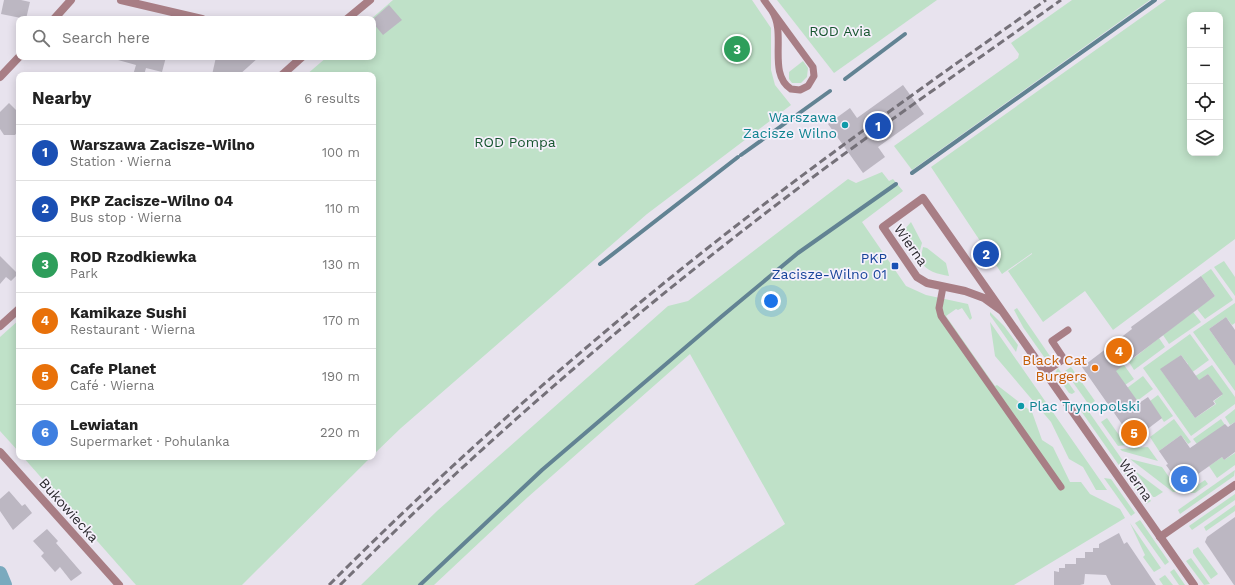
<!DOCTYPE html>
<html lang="en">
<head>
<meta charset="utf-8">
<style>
	:root { --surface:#fff; --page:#f2f2f2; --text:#222; --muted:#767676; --line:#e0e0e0; --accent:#2563eb }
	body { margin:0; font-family:"Work Sans",sans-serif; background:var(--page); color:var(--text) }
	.controls { position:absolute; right:12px; top:12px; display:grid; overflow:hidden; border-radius:8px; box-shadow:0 2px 10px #0003 }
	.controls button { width:36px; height:36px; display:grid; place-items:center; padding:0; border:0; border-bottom:1px solid var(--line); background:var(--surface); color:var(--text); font:20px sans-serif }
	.you { position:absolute; left:771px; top:301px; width:14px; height:14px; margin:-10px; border:3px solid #fff; border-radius:50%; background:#1a73e8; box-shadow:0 0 0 6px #1a73e833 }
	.badge { display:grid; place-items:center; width:26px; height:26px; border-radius:50%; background:var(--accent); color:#fff; font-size:13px; font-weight:700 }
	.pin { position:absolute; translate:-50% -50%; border:2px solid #fff; box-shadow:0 1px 4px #0006 }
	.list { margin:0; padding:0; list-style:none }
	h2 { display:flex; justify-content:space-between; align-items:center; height:52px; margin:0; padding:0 16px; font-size:17px }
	h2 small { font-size:13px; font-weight:400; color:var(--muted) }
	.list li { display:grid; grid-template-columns:26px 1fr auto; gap:12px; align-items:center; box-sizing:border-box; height:56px; padding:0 16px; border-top:1px solid var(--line) }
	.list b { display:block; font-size:15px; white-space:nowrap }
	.list p { margin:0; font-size:13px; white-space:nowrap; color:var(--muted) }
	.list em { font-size:13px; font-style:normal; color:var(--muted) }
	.icon { flex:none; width:22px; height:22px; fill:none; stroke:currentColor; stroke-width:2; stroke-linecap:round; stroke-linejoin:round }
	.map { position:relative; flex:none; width:1235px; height:585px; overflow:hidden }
	.search { position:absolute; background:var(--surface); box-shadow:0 2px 10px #0003; left:16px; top:16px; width:360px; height:44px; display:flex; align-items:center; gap:10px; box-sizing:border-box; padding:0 14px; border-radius:8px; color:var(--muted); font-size:15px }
	.panel { position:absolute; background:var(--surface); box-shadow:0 2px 10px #0003; left:16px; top:72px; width:360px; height:388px; border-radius:8px }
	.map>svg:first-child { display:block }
	.green { fill:#bfe1c8; fill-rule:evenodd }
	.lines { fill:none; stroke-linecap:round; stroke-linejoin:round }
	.stream { stroke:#628393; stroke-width:4 }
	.canal { stroke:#7aaabe; stroke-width:14 }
	.building { fill:#bcb7c2 }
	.service { stroke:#a87e85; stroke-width:7 }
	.minor { stroke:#a87e85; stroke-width:8 }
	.rail { stroke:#757179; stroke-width:3; stroke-dasharray:8 4; stroke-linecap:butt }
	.culture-dot { fill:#0f9aa8; stroke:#f5f0fb; stroke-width:1.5 }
	.transit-dot { fill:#1a4fb4; stroke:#f5f0fb; stroke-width:1.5 }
	.food-dot { fill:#e8710a; stroke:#f5f0fb; stroke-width:1.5 }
	.labels { text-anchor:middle; stroke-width:3.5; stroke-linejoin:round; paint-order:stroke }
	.park-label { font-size:14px; fill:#16552f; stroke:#f5f0fb }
	.culture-label { font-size:14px; fill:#0d838f; stroke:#f5f0fb; text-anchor:end }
	.street-label { font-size:14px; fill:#2b292e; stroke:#f5f0fb }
	.transit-label { font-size:14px; fill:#164399; stroke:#f5f0fb; text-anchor:end }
	.food-label { font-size:14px; fill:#c56008; stroke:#f5f0fb; text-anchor:end }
</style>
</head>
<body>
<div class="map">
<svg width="1235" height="585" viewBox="0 0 1235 585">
	<rect width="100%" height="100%" fill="#e8e3ee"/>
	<g class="green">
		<polygon points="393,0 752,0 771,28 771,70 775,85 791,105 647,214 401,428 373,455 373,75 306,75 327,57 373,57 373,19 371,19"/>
		<polygon points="777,0 937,0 834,73"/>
		<polygon points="1072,0 1150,0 912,170 894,146 1018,58 1019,54 1011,43"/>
		<path d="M1166 0H1235V239L1113 330 1085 291 1043 322 1008 271 1032 254V253L1002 274 931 167ZM1190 15H1220V153H1190Z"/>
		<polygon points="803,61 808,68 807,77 801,83 792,83 789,79 789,72"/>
		<polygon points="882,172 889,181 893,179 903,191 862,222 906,286 926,295 968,304 972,318 970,320 962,308 958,310 956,309 946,316 995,386 997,385 1032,412 1042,440 1053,447 1070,482 1081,482 1090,494 1120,509 1125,518 1014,585 694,585 785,524 690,354 528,497 434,585 361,585 437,511 668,306 688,301 848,179 856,183"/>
		<polygon points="911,222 922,243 918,257 905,238 904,230"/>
		<path d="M923 247 927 248 946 263 949 276C938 274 926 272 920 260Z"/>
		<polygon points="1224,261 1235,277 1235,296 1214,267"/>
		<polygon points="1211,269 1233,300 1205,319 1197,309 1215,296 1201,276"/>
		<polygon points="1235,303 1235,323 1232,325 1226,317 1209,329 1235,366 1235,391 1193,332"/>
		<polygon points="1017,308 1054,362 1049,364 1023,327 1014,310"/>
		<polygon points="990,312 1004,326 1018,345 1016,352 990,315"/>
		<polygon points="1193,312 1201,322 1169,344 1163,335"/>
		<polygon points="19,320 19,452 0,431 0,337"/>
		<polygon points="990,322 1107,490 1096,490 1083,467 1069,459 1051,422 995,356"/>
		<polygon points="1190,334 1209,360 1187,376 1188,364 1181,355 1161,370 1195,418 1216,404 1214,401 1222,395 1208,374 1197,382 1194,377 1212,365 1235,397 1235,404 1191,436 1143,368"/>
		<polygon points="1159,338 1165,347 1134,370 1129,362"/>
		<polygon points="1124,365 1134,379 1125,385 1115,371"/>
		<polygon points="1071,367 1095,401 1089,405 1065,371"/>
		<polygon points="1058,368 1075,392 1072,394 1069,393 1055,373"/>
		<polygon points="1143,376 1153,389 1137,401 1127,388"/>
		<polygon points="1158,395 1173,416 1164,422 1150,401"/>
		<polygon points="1082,402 1151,501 1146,504 1079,408"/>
		<polygon points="1235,409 1235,422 1230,425 1225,417"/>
		<polygon points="1107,418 1126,445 1118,446 1101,422"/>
		<polygon points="1174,419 1191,442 1188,444 1181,435 1159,451 1150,437"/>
		<polygon points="1221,419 1227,428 1197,444 1193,439"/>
		<polygon points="1148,447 1158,461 1122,451 1120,449"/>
		<polygon points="1235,453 1235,465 1217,478 1209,466 1222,457 1224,460"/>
		<polygon points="23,457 371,457 242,585 136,585"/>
		<polygon points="1130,459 1162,467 1178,490 1190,490 1205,480 1208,484 1195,493 1173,492"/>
		<polygon points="1235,470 1234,476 1180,514 1178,510"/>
		<polygon points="1135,471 1163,492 1155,497 1153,497"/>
		<polygon points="1104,478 1111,479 1135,513 1131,516"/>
		<polygon points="1235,494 1235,500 1192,530 1189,526"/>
		<polygon points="1235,505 1235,511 1206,531 1204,527"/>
		<polygon points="1140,520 1169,562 1165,565 1135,523"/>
		<polygon points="1130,523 1161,568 1154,572 1143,557 1145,555"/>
		<polygon points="1198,547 1218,574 1211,579 1193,553 1193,550"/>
		<polygon points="1191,558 1210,584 1204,585 1186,561"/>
		<polygon points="1174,569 1185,585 1179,585 1170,572"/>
		<polygon points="1165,575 1173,585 1163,585 1159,579"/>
	</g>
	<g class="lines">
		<g class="stream">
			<polyline points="845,79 905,34"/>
			<polyline points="741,155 830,91"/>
			<polyline points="912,173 1155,0"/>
			<polyline points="600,264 738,157"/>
			<polyline points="420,585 542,470 721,317 798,253 896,184"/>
		</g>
		<polyline class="canal" points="0,573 5,585"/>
	</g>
	<g class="building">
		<polygon points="4,0 21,0 30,2 26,19 1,14"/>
		<polygon points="389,5 402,20 383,35 373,23 373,19"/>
		<polygon points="118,57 166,57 162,72 146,68 144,75 133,75 136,65 118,60"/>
		<polygon points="216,57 259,57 239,75 212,75"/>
		<polygon points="903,85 924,114 878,147 885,157 863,173 828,124 850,108 857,118"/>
		<polygon points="9,103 19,113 19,130 15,135 4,135 0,129 0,112"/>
		<polygon points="0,256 18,274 11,281 6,277 0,284"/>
		<polygon points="1201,276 1215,296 1116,371 1139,403 1148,397 1162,418 1133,440 1082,367 1132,329 1131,327"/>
		<polygon points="1226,317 1235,330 1235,366 1209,329"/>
		<polygon points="1181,355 1199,380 1208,374 1223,394 1213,401 1215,404 1195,418 1160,369"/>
		<polygon points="1235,422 1235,452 1224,460 1222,457 1181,486 1166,465 1168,464 1159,451 1181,435 1190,448 1225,424 1228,427"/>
		<polygon points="9,491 22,506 25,504 32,513 13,530 0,511 0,499"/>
		<polygon points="1235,517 1235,585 1234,585 1205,542 1207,537"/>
		<polygon points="47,529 58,541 56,543 82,573 71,581 60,567 55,572 41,556 44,553 33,541"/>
		<polygon points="1119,533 1124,544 1127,542 1156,585 1111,585 1106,575 1085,574 1084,584 1080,585 1054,585 1054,571 1059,572 1059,568 1065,568 1065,564 1076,564 1076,558 1085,558 1085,552 1093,552 1093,548 1099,548 1099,544"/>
	</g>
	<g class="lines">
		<g class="service">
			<path d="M764 0 813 67 814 76 808 86 800 90 791 89C767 73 787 34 772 11"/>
			<polyline points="943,287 939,308 941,316 1061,487"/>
			<polyline points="1045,372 1064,359 1052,341 1068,330"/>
		</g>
		<g class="minor">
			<polyline points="121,0 202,19"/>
			<polyline points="54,19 71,0"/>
			<polyline points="347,19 370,0"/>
			<polyline points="282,75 302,57"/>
			<polyline points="0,77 19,57"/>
			<polyline points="1002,311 984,298 965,291 927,283 917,277 883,227 923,198 1194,585"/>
			<polyline points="0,326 19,309"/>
			<polyline points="0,452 119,585"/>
			<polyline points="1160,537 1235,485"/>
		</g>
		<g class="rail">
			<path d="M329 585C453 461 585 344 723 236 828 154 937 77 1046 0"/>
			<path d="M340 585C480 445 631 315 788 196 877 128 970 65 1061 0"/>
		</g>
	</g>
	<g class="culture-dot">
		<circle cx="845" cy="125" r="4"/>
		<circle cx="1021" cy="406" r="4"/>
	</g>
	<rect class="transit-dot" x="891" y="262" width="8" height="8" rx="2"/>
	<circle class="food-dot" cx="1095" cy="368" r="4"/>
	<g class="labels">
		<g class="park-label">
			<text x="840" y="36">ROD Avia</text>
			<text x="515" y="147">ROD Pompa</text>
		</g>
		<g class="culture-label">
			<text x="837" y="122">Warszawa<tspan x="837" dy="16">Zacisze Wilno</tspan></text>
			<text x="1029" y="411" text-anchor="start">Plac Trynopolski</text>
		</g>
		<g class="street-label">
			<text transform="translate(911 245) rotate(55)" y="5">Wierna</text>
			<text transform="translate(1136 480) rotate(55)" y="5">Wierna</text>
			<text transform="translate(69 510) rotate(48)" y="5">Bukowiecka</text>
		</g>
		<g class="transit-label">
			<text x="887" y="263">PKP<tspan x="887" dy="16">Zacisze-Wilno 01</tspan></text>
		</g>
		<g class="food-label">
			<text x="1087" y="365">Black Cat<tspan x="1087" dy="16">Burgers</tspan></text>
		</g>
	</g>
</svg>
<div class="controls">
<button>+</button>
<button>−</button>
<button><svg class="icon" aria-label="locate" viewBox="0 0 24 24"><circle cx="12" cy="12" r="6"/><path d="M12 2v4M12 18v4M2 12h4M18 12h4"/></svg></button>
<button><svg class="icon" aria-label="layers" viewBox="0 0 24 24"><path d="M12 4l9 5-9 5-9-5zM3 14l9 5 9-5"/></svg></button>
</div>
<div class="you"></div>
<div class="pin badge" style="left:878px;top:126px;background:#1a4fb4">1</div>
<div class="pin badge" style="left:986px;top:254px;background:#1a4fb4">2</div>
<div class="pin badge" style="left:737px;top:49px;background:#2e9e5b">3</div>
<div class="pin badge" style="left:1119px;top:351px;background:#e8710a">4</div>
<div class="pin badge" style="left:1134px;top:433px;background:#e8710a">5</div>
<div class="pin badge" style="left:1184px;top:479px;background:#3f7fe0">6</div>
<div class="search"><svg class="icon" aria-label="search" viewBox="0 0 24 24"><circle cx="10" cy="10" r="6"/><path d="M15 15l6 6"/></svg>Search here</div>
<section class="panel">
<h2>Nearby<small>6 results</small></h2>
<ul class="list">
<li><span class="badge" style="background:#1a4fb4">1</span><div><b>Warszawa Zacisze-Wilno</b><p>Station · Wierna</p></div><em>100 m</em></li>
<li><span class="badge" style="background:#1a4fb4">2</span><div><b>PKP Zacisze-Wilno 04</b><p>Bus stop · Wierna</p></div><em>110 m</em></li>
<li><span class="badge" style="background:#2e9e5b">3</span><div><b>ROD Rzodkiewka</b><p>Park</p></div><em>130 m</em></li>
<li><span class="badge" style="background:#e8710a">4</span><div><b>Kamikaze Sushi</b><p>Restaurant · Wierna</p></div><em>170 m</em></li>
<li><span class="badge" style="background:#e8710a">5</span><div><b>Cafe Planet</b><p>Café · Wierna</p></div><em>190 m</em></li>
<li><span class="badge" style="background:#3f7fe0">6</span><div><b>Lewiatan</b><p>Supermarket · Pohulanka</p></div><em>220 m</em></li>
</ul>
</section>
</div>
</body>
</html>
